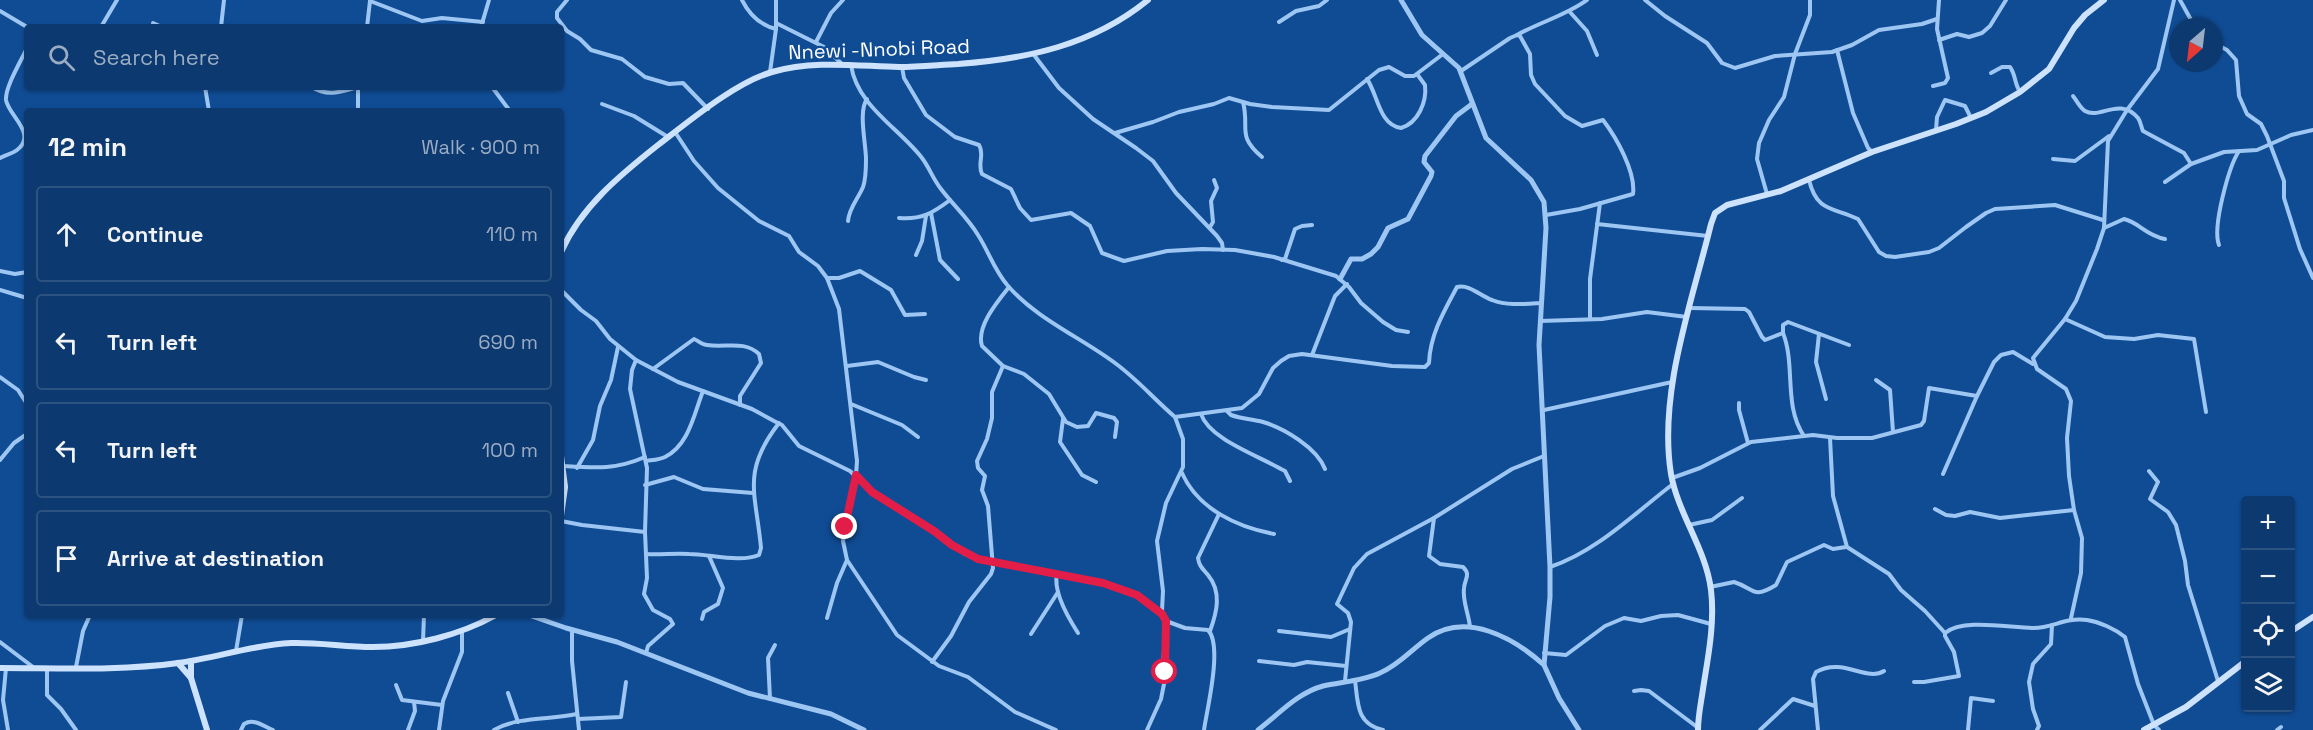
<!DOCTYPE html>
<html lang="en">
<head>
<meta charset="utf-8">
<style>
	:root { --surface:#0c396f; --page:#154074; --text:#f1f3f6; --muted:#9aacc3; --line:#2c5382 }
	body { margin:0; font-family:"Space Grotesk",sans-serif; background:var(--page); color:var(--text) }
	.controls { position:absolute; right:18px; bottom:18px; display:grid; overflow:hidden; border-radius:6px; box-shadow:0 2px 4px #0004 }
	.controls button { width:54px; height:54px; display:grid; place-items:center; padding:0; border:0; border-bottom:2px solid var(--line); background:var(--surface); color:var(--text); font:30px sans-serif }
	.compass { position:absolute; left:2169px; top:18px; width:54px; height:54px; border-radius:50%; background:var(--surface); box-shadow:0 2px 4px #0004; rotate:208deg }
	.stop { position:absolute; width:18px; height:18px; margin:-14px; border:4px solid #e11d48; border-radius:50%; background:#fff }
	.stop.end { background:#e11d48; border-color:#fff; box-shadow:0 2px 6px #0008 }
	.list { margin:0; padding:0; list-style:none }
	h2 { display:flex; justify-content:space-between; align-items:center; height:78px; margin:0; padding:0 24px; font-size:26px }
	h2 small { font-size:20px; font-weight:400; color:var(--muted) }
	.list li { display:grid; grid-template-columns:39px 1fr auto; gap:18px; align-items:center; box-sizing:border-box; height:96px; margin:0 12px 12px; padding:0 12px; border:2px solid var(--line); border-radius:6px }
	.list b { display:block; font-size:22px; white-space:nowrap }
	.list em { font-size:20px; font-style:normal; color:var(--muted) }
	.icon { flex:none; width:33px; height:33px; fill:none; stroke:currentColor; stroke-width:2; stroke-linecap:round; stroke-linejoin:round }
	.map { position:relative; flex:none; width:2313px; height:730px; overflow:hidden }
	.search { position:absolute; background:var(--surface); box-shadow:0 2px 4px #0004; left:24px; top:24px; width:540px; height:66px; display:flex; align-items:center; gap:15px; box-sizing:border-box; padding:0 21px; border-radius:6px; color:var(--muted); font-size:22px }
	.panel { position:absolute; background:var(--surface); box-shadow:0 2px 4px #0004; left:24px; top:108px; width:540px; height:510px; border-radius:6px }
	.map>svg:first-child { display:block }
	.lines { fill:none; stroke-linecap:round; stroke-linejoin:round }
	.minor { stroke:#9dc6f3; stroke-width:4 }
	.tertiary { stroke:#9dc6f3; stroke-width:5 }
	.secondary { stroke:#cde2fd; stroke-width:6 }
	.route { stroke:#e11d48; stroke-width:8 }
	.labels { text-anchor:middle; stroke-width:4.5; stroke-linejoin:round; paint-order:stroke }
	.street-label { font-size:20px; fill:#fff; stroke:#104c94 }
</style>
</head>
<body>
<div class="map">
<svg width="2313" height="730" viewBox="0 0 2313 730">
	<rect width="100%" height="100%" fill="#104c94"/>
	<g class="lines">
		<g class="minor">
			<polyline points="567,0 557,12 557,18 567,31 580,39 591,50 622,59 645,77 669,84 683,83 708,109"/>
			<path d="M742 0C749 14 760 25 776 29"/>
			<polyline points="1645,0 1665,16 1707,43 1722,63 1735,68 1775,56 1832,52 1852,45 1879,30 1922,24 1937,19"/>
			<polyline points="2180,0 2195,27"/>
			<polyline points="370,1 422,21 442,18 483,22"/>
			<polyline points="0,11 27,27"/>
			<polyline points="1569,11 1587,31 1597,55"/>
			<polyline points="1279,22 1296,11 1319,6 1327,0"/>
			<polyline points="153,23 162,27"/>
			<polyline points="776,23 824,47 842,64"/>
			<polyline points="101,27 117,0"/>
			<polyline points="221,27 224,0"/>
			<polyline points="367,27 370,1"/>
			<polyline points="481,27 489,0"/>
			<path d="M1517 35C1540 22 1567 15 1587 0"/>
			<polyline points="1939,40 1957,34 1969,37 1982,33 1990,26 2006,0"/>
			<polyline points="816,42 831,13 843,0"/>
			<polyline points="2214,43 2227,50 2236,60 2239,96 2247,114 2261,124 2267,136 2284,181 2284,198 2300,249 2313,278"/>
			<polyline points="1837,50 1853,113 1868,148 1872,152"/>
			<polyline points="1034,55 1059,88 1093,119 1136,148 1153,161 1176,193 1217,236 1222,243 1223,250"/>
			<path d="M851 65C857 106 899 128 922 158 929 167 933 179 941 189 953 205 968 218 978 235 989 252 994 270 1008 286 1037 319 1080 337 1115 363 1137 379 1155 400 1175 417L1183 439V467L1166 503 1157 541 1163 591 1162 611 1166 623 1163 664 1165 679 1161 699 1147 730"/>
			<path d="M902 67 904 78 926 115 955 137 979 145C985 154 977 164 982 174L1011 189 1020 208 1031 220 1071 213 1090 226 1102 253 1124 261 1167 251 1202 249 1235 250 1274 257 1336 276 1349 287 1361 303 1383 322 1396 330 1408 332"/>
			<path d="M1461 71 1510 38 1517 35 1520 36 1530 54 1531 75 1535 84 1565 116 1582 126 1603 120C1616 137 1636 172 1633 194L1580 209 1546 215"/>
			<polyline points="770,72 776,29 776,0"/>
			<path d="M1991 73 2002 67H2010C2016 75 2014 83 2020 92"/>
			<path d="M1367 79C1378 95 1379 125 1401 128 1418 123 1427 102 1425 85L1417 74"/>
			<polyline points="1933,86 1945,83 1948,78 1937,29 1939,0"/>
			<polyline points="205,87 209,111"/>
			<path d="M312 87C327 97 341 92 358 87"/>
			<polyline points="492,87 510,111"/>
			<path d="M2073 96C2077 101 2080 108 2085 111 2100 120 2119 96 2138 118 2141 122 2141 127 2143 131L2184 153 2191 164"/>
			<path d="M1243 102C1250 129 1236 135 1262 157"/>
			<polyline points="602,104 634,116 668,137"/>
			<polyline points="358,111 358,87"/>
			<polyline points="1936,130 1937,117 1945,100 1965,106 1971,118"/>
			<polyline points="675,132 694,161 718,188 759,221 789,236 799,252 818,266 827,278 839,309 857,461 856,475 843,541 847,560 897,635 939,666 968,677 1015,712 1056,730"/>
			<polyline points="1115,133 1153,122 1179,112 1214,104 1229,98 1250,104 1272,107 1329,110 1379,70 1389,67 1405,76 1414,76 1443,54"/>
			<path d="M0 158C5 155 12 154 17 150 38 134 8 115 6 100 5 87 21 61 27 48"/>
			<polyline points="2053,159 2075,161 2109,136"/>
			<path d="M1809 180C1817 213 1834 207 1858 219L1879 252 1886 256 1895 257 1929 252 1939 248 1966 227 1986 213 1995 209 2055 205 2103 220"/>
			<polyline points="2165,182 2191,164 2224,152 2257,150 2291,135 2313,130"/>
			<polyline points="1767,194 1757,159 1759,143 1769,120 1784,97 1795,54 1810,15 1810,0"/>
			<polyline points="561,203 561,210"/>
			<polyline points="931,213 940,260 958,279"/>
			<path d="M899 218C921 220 933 213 950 200"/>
			<path d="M848 221C849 208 858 199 863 187 866 179 866 168 866 159 866 144 858 111 867 99"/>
			<polyline points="1597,224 1708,236"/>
			<polyline points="1210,227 1213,222 1211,201 1217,188 1214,180"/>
			<path d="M2104 228 2124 219C2140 223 2145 235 2165 239"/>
			<path d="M2219 245C2212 227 2229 166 2239 151"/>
			<polyline points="916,255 922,241 926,216"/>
			<polyline points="1282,260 1285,259 1295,229 1302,226 1312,225"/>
			<polyline points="0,271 15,274 27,272"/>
			<polyline points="827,278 839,278 860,271 891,290 905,315 925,314"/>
			<path d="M1009 287C997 302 976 327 982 346L1003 366 1024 374 1049 394 1066 422 1077 427 1088 426 1096 413 1114 418 1117 422 1115 437"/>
			<polyline points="0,290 27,298"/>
			<polyline points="561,290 581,310 596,321 610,339 636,360 678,382 752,409 774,421 782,425 799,446 850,471 872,492 934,531 952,545 965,554 986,561 1117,587 1137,595 1162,613"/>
			<polyline points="1690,308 1745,309 1749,312 1762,337 1765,340 1783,333 1783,325 1788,322 1849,345"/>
			<polyline points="1590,319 1590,279 1600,203"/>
			<polyline points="2065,319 2105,337 2134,339 2158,335 2194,339 2206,412"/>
			<polyline points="1540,321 1602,319 1647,312 1687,317"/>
			<path d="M1783 333C1796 366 1783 405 1804 436"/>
			<polyline points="1819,334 1816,362 1826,399"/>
			<polyline points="1312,355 1335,296 1347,284"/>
			<polyline points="636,360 632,370 630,389 647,468 645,532 647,578 644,594 653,610 670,619 673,624 648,646 646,653"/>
			<polyline points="847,366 878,362 914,377 926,380"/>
			<path d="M653 369 694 339C699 341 702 345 707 345 726 348 744 340 759 354L761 363 740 396V405"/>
			<polyline points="0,377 18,390 27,404"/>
			<polyline points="1876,380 1890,390 1893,432"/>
			<polyline points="1739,403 1739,410 1748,443"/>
			<polyline points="851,404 902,425 918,437"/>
			<polyline points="1544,410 1672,382"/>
			<path d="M1227 411 1231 415C1242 419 1252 419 1263 422 1284 428 1317 448 1325 469"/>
			<path d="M1201 414C1209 439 1259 456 1281 469L1285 471 1290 481"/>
			<path d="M1175 417 1242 408 1259 394 1273 368 1281 361 1289 356 1302 354 1392 366 1425 367 1429 363C1430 335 1444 311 1457 287 1470 284 1480 296 1492 300 1507 306 1525 304 1541 303"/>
			<polyline points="1063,419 1060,442 1082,475 1096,482"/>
			<polyline points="1830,438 1833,496 1847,547 1889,574 1901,590 1925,611 1945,633"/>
			<polyline points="0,460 14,443 27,434"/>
			<path d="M646 461C652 460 659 460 665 457 689 445 694 414 703 391"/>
			<path d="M563 466C595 468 615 470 645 457"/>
			<polyline points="577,468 593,440 600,406 611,380 618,347"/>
			<polyline points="2149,471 2158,482 2150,499 2168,512 2176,525 2185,561 2188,585 2218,681"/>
			<path d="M1182 473C1198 509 1237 527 1274 534"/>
			<polyline points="1943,474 1977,396 1994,362 2001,355 2013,352 2033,364"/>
			<polyline points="1672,478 1700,468 1751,442 1813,435 1837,438 1872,438 1921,425 1924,421 1929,388 1977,396"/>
			<polyline points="645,485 674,477 703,489 753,493"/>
			<polyline points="1935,509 1946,515 1955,516 1970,512 2000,518 2074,510"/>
			<path d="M1434 518 1429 556 1440 564 1463 567C1471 575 1465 578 1464 588 1462 600 1469 615 1470 627"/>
			<polyline points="561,521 582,525 645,532"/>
			<polyline points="1689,525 1712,520 1742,498"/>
			<path d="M646 554C660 555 674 553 689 554 709 554 741 563 759 555L761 548C756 493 741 472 779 423"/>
			<path d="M1550 567C1596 552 1635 513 1673 484"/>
			<path d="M1057 574C1053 591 1069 619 1078 633"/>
			<path d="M1710 587 1734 582C1754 588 1752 600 1776 585L1787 562 1824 545 1833 549 1846 547"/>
			<polyline points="827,618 837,583 847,560"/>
			<polyline points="2071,618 2081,573 2082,538 2074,510 2069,476 2067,438 2071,401 2066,389 2037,369 2033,358 2065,319 2076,301 2097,249 2104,228 2108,141 2127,110 2158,69 2174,0"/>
			<polyline points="702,619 704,612 718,604 723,588 709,556"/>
			<path d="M1166 621 1185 628 1208 630C1223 645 1207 709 1204 730"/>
			<polyline points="572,630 572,661 579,730"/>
			<path d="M1210 631C1217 612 1222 592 1208 575 1203 569 1199 566 1198 558L1219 514"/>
			<polyline points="1279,631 1331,637 1350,629"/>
			<polyline points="1031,634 1058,592"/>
			<polyline points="423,641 424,615"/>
			<polyline points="0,642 33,667"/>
			<polyline points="236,651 242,615"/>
			<polyline points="1544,653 1566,655 1605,626 1624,618 1641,621 1661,616 1678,615 1711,624"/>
			<polyline points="1259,661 1294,665 1307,662 1346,666"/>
			<polyline points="932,662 951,636 969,602 991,574 993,568 988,506 982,490 985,476 978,468 977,461 987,439 992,418 992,392 1003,366"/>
			<polyline points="76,667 83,631 90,615"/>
			<polyline points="6,668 3,700 8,730"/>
			<polyline points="47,668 47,695 61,709 76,730"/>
			<path d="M1355 680C1358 703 1356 724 1383 730"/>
			<polyline points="1345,681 1351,622 1348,613 1337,604 1354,568 1367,554 1434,518 1512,469 1544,456"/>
			<path d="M1914 682H1924L1959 676 1954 652 1945 636V633C1963 618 2010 628 2032 628 2052 629 2064 617 2087 620 2100 622 2115 629 2125 637L2138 684 2154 725 2159 730"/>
			<polyline points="396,685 402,700 442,705"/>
			<polyline points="1634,691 1641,690 1649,691 1697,727"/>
			<polyline points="508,693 518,722"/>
			<polyline points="770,699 768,658 775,645"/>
			<polyline points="578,719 621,717 626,682"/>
			<path d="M241 730 244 724C254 718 263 726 273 730"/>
			<polyline points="408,730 415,711 414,702"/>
			<polyline points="439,730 443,701 462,652 462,630"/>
			<path d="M494 730C519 716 550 720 577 714"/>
			<polyline points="1760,730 1793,699 1815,706"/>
			<path d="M1818 730 1813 679 1816 672C1843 657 1866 682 1884 671"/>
			<polyline points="1968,730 1971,698 1993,701"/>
			<polyline points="2037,730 2039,726 2033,709 2029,682 2033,664 2051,644 2052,625"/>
			<polyline points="2277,730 2281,727"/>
		</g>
		<g class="tertiary">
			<polyline points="1401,0 1422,35 1459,68 1486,138 1531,180 1544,202 1546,228 1539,345 1550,567 1550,597 1544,665 1559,698 1579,730"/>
			<polyline points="1340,279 1351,259 1362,259 1371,254 1378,247 1388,228 1408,219 1431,176 1432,172 1424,162 1425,156 1456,116 1472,104"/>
			<polyline points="529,615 566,628 617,642 748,693 831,714 864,730"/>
			<path d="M1258 730C1278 715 1297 693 1323 686 1341 682 1363 681 1380 673 1399 665 1412 649 1428 638 1466 611 1514 638 1544 665"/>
		</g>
		<g class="secondary">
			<path d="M561 252C581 207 620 175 658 145 688 122 736 82 772 72 814 60 856 66 899 67 918 67 938 65 958 64 1027 59 1093 45 1148 0"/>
			<polyline points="561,456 565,487 561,516"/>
			<polyline points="2290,632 2313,617"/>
			<polyline points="191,661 191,678 207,730"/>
			<polyline points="178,663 191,678"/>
			<path d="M0 668C59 668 120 671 178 663 216 658 252 645 291 643 318 642 345 647 373 647 414 647 460 635 496 615"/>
			<path d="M1698 730C1698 716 1701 703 1703 689 1708 657 1715 623 1711 590 1706 549 1678 514 1671 474 1658 393 1692 302 1711 224L1715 213 1727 205 1781 191 1872 152 1956 124 1986 112 2020 92 2049 69 2074 28 2085 15 2104 0"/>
			<polyline points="2144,730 2186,707 2246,661"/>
		</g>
	</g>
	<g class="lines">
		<polyline class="route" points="845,527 856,475 872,492 934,531 952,545 978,559 1103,583 1137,595 1162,614 1166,621 1165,672"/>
	</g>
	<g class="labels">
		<g class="street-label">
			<text transform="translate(879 49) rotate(-2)" y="7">Nnewi -Nnobi Road</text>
		</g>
	</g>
</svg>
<div class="controls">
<button>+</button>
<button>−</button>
<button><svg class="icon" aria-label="locate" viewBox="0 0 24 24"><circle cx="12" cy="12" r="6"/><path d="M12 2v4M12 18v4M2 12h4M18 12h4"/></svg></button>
<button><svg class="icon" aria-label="layers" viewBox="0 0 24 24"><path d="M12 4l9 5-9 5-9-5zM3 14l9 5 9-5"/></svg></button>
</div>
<svg class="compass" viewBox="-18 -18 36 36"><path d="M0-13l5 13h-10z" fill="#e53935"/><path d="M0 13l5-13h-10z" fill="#9aacc3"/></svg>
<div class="stop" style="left:1165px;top:672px"></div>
<div class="stop end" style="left:845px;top:527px"></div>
<div class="search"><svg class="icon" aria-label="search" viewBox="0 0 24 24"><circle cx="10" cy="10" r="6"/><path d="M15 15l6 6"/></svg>Search here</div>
<section class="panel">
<h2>12 min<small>Walk · 900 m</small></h2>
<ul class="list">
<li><svg class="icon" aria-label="ahead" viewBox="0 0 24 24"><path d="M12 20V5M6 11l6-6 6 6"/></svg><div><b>Continue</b></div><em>110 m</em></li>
<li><svg class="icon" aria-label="left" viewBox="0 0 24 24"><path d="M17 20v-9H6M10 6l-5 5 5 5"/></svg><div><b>Turn left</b></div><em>690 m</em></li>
<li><svg class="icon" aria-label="left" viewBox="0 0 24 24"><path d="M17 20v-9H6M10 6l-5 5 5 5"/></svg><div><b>Turn left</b></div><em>100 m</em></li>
<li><svg class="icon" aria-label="arrive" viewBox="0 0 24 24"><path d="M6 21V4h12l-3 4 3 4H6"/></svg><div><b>Arrive at destination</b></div></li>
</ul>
</section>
</div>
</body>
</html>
